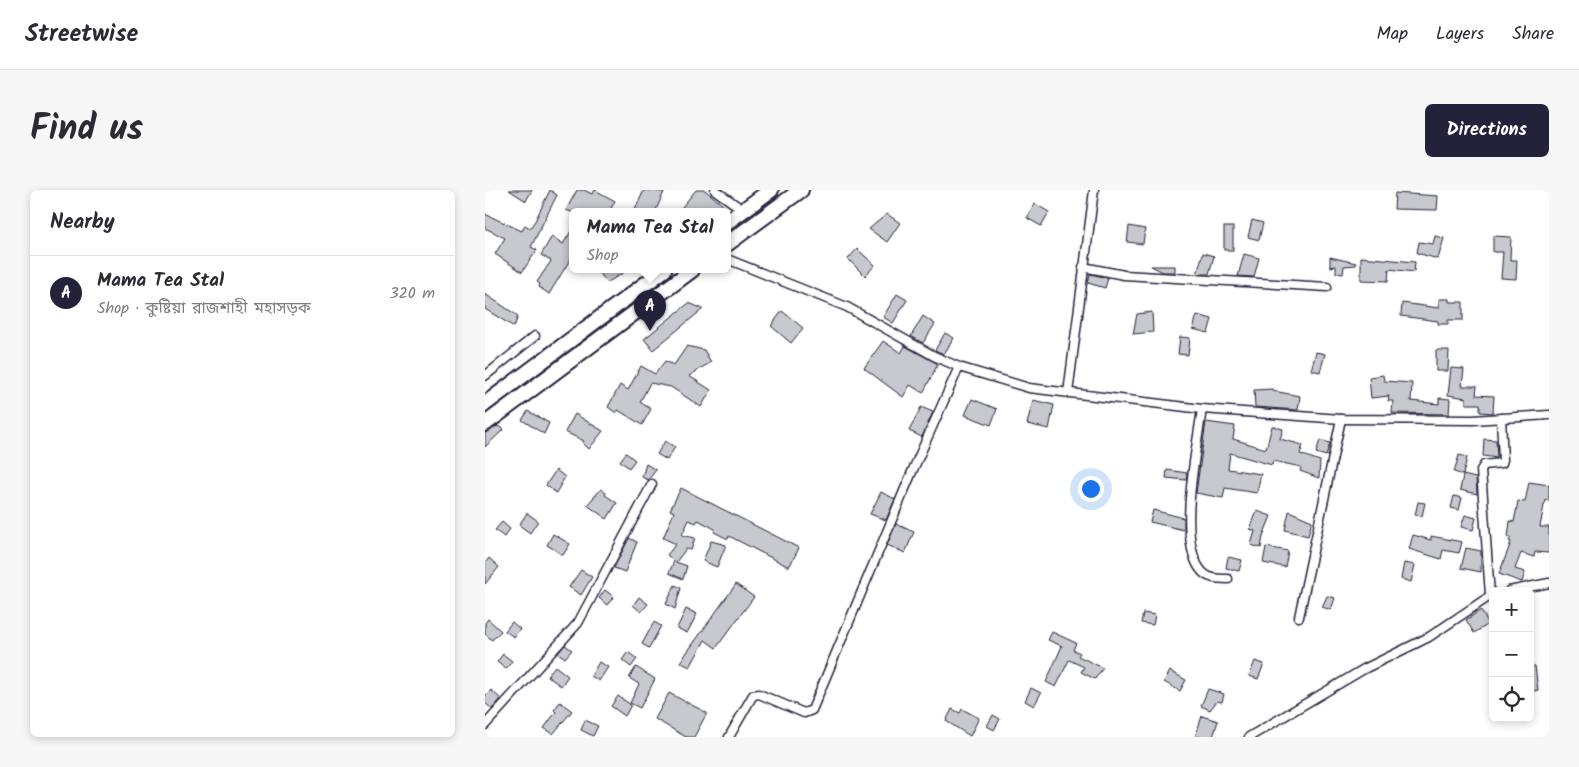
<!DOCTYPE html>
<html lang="en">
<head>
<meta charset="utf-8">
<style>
	:root { --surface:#fff; --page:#f7f7f7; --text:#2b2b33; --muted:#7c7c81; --line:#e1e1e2; --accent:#22223b }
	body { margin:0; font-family:Kalam,"Noto Sans Bengali",sans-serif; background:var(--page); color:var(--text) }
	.controls { position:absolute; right:15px; bottom:15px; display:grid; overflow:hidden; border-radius:8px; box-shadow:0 2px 8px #0003 }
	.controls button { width:45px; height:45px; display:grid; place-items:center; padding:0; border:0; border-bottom:1px solid var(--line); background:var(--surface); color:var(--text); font:25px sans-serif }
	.you { position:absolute; left:605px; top:298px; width:18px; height:18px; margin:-12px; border:4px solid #fff; border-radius:50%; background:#1a73e8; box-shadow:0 0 0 8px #1a73e833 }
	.badge { display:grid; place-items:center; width:32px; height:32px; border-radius:50%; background:var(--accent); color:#fff; font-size:16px; font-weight:700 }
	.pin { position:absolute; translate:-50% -41px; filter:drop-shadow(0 1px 2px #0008) }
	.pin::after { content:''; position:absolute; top:26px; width:18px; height:15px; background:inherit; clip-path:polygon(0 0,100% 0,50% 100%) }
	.popup { position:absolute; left:84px; top:18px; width:162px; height:65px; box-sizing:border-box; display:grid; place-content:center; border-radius:8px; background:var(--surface); filter:drop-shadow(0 1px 4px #0005); font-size:16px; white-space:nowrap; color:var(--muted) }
	.popup b { font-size:19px; color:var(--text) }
	.popup::after { content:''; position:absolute; left:50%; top:100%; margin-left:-10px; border:10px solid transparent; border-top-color:var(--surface) }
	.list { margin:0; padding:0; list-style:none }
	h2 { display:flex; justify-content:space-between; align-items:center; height:65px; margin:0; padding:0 20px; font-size:21px }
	h2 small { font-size:16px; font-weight:400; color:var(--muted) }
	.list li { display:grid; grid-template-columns:32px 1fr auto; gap:15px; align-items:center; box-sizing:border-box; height:75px; padding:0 20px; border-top:1px solid var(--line) }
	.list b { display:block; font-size:19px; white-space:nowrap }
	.list p { margin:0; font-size:16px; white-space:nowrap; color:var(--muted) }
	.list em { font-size:16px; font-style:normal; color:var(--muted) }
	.icon { flex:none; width:28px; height:28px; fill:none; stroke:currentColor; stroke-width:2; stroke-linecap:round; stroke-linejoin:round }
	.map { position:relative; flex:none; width:1064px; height:547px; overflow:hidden; border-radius:8px }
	header { display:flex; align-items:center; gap:30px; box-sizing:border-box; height:70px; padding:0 25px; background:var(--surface); border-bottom:1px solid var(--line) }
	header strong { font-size:24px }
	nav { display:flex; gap:28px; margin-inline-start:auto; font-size:18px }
	.intro { display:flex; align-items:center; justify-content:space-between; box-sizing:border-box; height:120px; padding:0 30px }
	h1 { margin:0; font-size:35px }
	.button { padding:12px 22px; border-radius:8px; background:var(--accent); color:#fff; font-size:18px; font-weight:700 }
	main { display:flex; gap:30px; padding:0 30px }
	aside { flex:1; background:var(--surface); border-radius:8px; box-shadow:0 2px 8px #0003 }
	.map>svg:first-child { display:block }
	.building { fill:#c8c8cf; stroke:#22223b }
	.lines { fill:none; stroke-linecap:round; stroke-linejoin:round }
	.minor-casing { stroke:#22223b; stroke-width:11 }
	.trunk-casing { stroke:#22223b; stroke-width:18 }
	.minor { stroke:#fff; stroke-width:8 }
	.trunk { stroke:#fff; stroke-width:14 }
</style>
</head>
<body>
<header>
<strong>Streetwise</strong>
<nav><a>Map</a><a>Layers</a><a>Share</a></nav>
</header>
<div class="intro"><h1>Find us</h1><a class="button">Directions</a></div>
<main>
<aside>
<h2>Nearby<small></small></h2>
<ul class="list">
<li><span class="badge">A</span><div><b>Mama Tea Stal</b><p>Shop · কুষ্টিয়া রাজশাহী মহাসড়ক</p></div><em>320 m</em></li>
</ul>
</aside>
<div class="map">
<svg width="1064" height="547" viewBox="0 0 1064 547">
	<rect width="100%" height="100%" fill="#fff"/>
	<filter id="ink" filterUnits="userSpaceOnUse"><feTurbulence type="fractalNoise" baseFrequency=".02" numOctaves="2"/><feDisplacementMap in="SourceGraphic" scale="10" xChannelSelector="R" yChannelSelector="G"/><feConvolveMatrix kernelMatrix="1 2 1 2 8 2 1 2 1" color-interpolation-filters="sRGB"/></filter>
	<g filter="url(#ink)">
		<g class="building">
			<polygon points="24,0 47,0 41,11"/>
			<polygon points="65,0 72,5 46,57 52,60 37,82 10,64 20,48 0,38 0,24 37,41 40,35 45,38 50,31"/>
			<polygon points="92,0 99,0 107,4 110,0 130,11 124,22 86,22 81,20"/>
			<polygon points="159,0 179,2 170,22 149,22"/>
			<polygon points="211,0 220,0 239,16 233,22 193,22"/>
			<polygon points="910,3 953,6 952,20 909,19"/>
			<polygon points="550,14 564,22 556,36 542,28"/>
			<polygon points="402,24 415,33 402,52 384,39"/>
			<polygon points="767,30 778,33 774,50 763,47"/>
			<polygon points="644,36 660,39 658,54 642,52"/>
			<rect x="739" y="37" width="9" height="23"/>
			<polygon points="88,38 88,65 64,104 54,97 55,94 52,92 66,71 56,65 67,46 78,54"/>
			<polygon points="950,46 959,48 953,69 932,63 934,52 948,54"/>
			<polygon points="1008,46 1026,47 1025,70 1032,70 1031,89 1016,88 1018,62 1008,62"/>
			<polygon points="372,59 390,75 380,86 363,69"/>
			<polygon points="718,63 729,66 724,84 712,84"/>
			<polygon points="759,64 774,68 769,87 753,86"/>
			<polygon points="845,67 871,73 871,75 859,76 858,84 851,83 851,76 845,77"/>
			<polygon points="876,67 930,72 929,82 904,79 903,91 876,90"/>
			<polygon points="666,76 690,76 690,82 678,82"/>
			<polygon points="110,80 143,80 123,92"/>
			<polygon points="605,84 623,88 620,98 603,93"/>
			<polygon points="0,104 33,126 29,137 0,119"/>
			<polygon points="412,104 422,110 408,133 398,127"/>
			<polygon points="954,109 964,109 964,112 978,112 978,130 963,130 963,134 953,134 953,131 916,126 917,113 954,118"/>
			<polygon points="204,113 218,119 168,160 159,149"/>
			<polygon points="297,121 318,138 306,153 286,136"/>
			<polygon points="667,122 668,142 648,144 652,124"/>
			<polygon points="712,125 727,129 723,143 708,139"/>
			<polygon points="438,126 450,134 438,153 426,146"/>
			<polygon points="460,143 469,148 459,164 450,160"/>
			<polygon points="695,147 705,148 703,165 693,164"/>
			<polygon points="398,151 416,163 420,156 453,174 438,203 425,195 418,207 379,178"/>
			<polygon points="202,156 219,160 226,172 204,186 226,200 216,217 186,197 165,193 155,212 166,219 157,235 133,220 131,223 123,217 135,195 143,200 156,176 170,184 180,171 189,175"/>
			<polygon points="951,160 964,160 963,181 951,181"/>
			<polygon points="831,162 840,164 835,182 826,180"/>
			<polygon points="966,178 979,179 977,196 992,196 991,205 1009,206 1008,223 995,222 995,214 981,214 981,208 963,205"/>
			<polygon points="898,185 899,191 927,193 926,211 954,214 954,208 965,209 964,224 907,223 908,211 903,211 904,206 886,208 884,187"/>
			<polygon points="788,199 788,201 815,206 813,220 770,217 769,200"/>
			<polygon points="487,209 512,219 506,235 480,225"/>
			<polygon points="548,210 569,215 564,239 542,234"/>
			<polygon points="436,217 448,222 437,247 424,241"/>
			<polygon points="43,221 64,233 59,244 37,230"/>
			<polygon points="90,224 118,241 104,259 98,253 99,251 80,242"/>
			<polygon points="721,232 750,236 748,249 781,259 787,236 798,239 795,249 818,255 815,264 835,271 834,288 815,281 816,277 788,271 787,275 745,263 743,279 776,284 772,303 740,298 738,308 711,303"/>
			<polygon points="12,236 19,239 0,257 0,243"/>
			<polygon points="999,249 1011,250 1012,268 998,266"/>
			<polygon points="835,250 845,253 841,266 831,263"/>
			<polygon points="180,251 190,257 182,270 172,264"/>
			<polygon points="141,263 150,270 144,278 135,271"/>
			<polygon points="974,265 982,267 978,285 969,282"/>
			<polygon points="161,274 171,280 163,290 157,287"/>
			<polygon points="71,280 80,287 71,303 61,295"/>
			<polygon points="682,280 702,283 701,290 681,288"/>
			<polygon points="978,285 991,288 992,304 975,300"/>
			<polygon points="1044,292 1064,295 1064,311 1060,310 1055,337 1064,337 1064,363 1050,362 1049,367 1036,363 1030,379 1040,382 1037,392 1014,384 1026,352 1024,351 1026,347 1023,347 1025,331 1029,332 1033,311 1040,312"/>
			<polygon points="196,298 314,358 304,377 244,346 243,349 229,342 230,339 213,330 211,333 204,330 197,345 210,348 206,360 201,359 191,372 202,376 198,389 184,383 189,371 182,365 191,354 178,348 189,322 185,320"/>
			<polygon points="116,299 121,303 120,305 132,313 122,329 102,315"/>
			<polygon points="396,302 410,309 401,330 385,324"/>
			<polygon points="969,306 977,308 974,320 966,318"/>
			<polygon points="933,312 940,313 937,326 930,325"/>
			<polygon points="668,320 699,328 699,340 665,332"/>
			<polygon points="772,321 786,326 778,346 776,358 766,355 770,341 765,339"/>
			<polygon points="804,321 827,331 823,346 800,340"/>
			<polygon points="42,323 53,331 45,343 34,335"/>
			<polygon points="980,325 991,328 988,340 976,337"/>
			<polygon points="17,332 25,339 19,347 10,340"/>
			<polygon points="411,334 429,342 420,363 402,355"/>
			<polygon points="68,344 85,354 78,365 62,355"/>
			<polygon points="928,345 946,350 946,346 977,352 974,363 958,360 956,369 924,359"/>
			<polygon points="144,348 152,352 140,382 129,378"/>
			<polygon points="226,351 241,355 232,377 218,371"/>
			<polygon points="781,357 803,361 800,377 778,373"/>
			<polygon points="981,358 996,361 996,382 976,378"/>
			<polygon points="743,367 757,370 754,381 741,378"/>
			<polygon points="4,368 14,377 0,394 0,373"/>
			<polygon points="919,373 930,375 926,392 916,389"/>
			<polygon points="96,380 107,387 96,405 84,397"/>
			<polygon points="251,394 269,407 231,458 220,450 205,477 195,472"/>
			<polygon points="190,395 196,398 190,419 181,414"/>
			<polygon points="120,400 129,407 122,415 114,408"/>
			<polygon points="842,406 850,408 846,420 837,417"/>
			<polygon points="154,407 163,414 156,422 148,415"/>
			<polygon points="201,419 212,424 202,443 192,438"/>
			<polygon points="996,420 1004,434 989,443 981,430"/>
			<polygon points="658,423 670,425 668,435 656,433"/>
			<polygon points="3,429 16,441 7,450 0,444 0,433"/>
			<polygon points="27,432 35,439 29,447 20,441"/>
			<polygon points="169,432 176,436 164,458 157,454"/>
			<polygon points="567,442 591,453 588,460 595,463 593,466 618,478 610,489 596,482 599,477 584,470 571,497 561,492 577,456 563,450"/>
			<polygon points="80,455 87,460 80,468 73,463"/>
			<polygon points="143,462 152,469 146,477 137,470"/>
			<polygon points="18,464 27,471 21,479 12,472"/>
			<polygon points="770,471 779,474 773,489 764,486"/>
			<polygon points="114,472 123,477 114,491 106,486"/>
			<polygon points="70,476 83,486 76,496 62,486"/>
			<polygon points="1045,476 1050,476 1053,500 1045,502"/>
			<polygon points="151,477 170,489 155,518 145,513 154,494 144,488"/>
			<polygon points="685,481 701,490 695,501 679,492"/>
			<polygon points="546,498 556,503 549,516 540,511"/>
			<polygon points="723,499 739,504 737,512 732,511 725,520 716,516"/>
			<polygon points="6,500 16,509 7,519 0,513 0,506"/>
			<polygon points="184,503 222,523 209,547 201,547 170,529"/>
			<polygon points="133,506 146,515 140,526 126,516"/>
			<polygon points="75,512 87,521 68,544 59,538 71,522 69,520"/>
			<polygon points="467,519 475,523 477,519 494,528 485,546 461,531"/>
			<polygon points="508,525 515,529 509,540 502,536"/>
			<polygon points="717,526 733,531 728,547 710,547"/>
			<polygon points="100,530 113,536 108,546 96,540"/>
		</g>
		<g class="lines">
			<defs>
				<g id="minor">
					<polyline points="230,0 258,20"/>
					<polyline points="242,69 362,117 449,166 474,177 544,198 717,219 856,229 988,230 1064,225"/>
					<polyline points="598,77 639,85 842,97"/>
					<polyline points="0,186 50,146"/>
					<polyline points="583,203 609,0"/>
					<path d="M717 219C712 257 692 347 715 379 722 389 732 389 743 389"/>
					<polyline points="1024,401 1064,393"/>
					<polyline points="1005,405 996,280 999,275 1017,273 1018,270 1016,228"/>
					<polyline points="814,427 856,229"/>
					<polyline points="0,535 93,433 167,294"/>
					<polyline points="244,547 268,505 274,504 319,523 327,520 427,282 474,177"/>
					<polyline points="764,547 879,479 944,447 1008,404"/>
				</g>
				<g id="trunk">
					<polyline points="242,32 286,0"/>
					<polyline points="242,54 316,0"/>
					<polyline points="0,214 179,80"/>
					<polyline points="0,234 207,80"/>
				</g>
			</defs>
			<use href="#minor" class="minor-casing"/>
			<use href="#trunk" class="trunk-casing"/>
			<use href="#minor" class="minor"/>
			<use href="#trunk" class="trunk"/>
		</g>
	</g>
</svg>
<div class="controls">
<button>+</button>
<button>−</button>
<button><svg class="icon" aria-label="locate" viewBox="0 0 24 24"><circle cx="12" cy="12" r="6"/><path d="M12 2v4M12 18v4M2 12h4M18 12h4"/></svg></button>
</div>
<div class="you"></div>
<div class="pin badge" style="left:165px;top:141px">A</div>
<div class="popup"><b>Mama Tea Stal</b>Shop</div>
</div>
</main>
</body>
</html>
